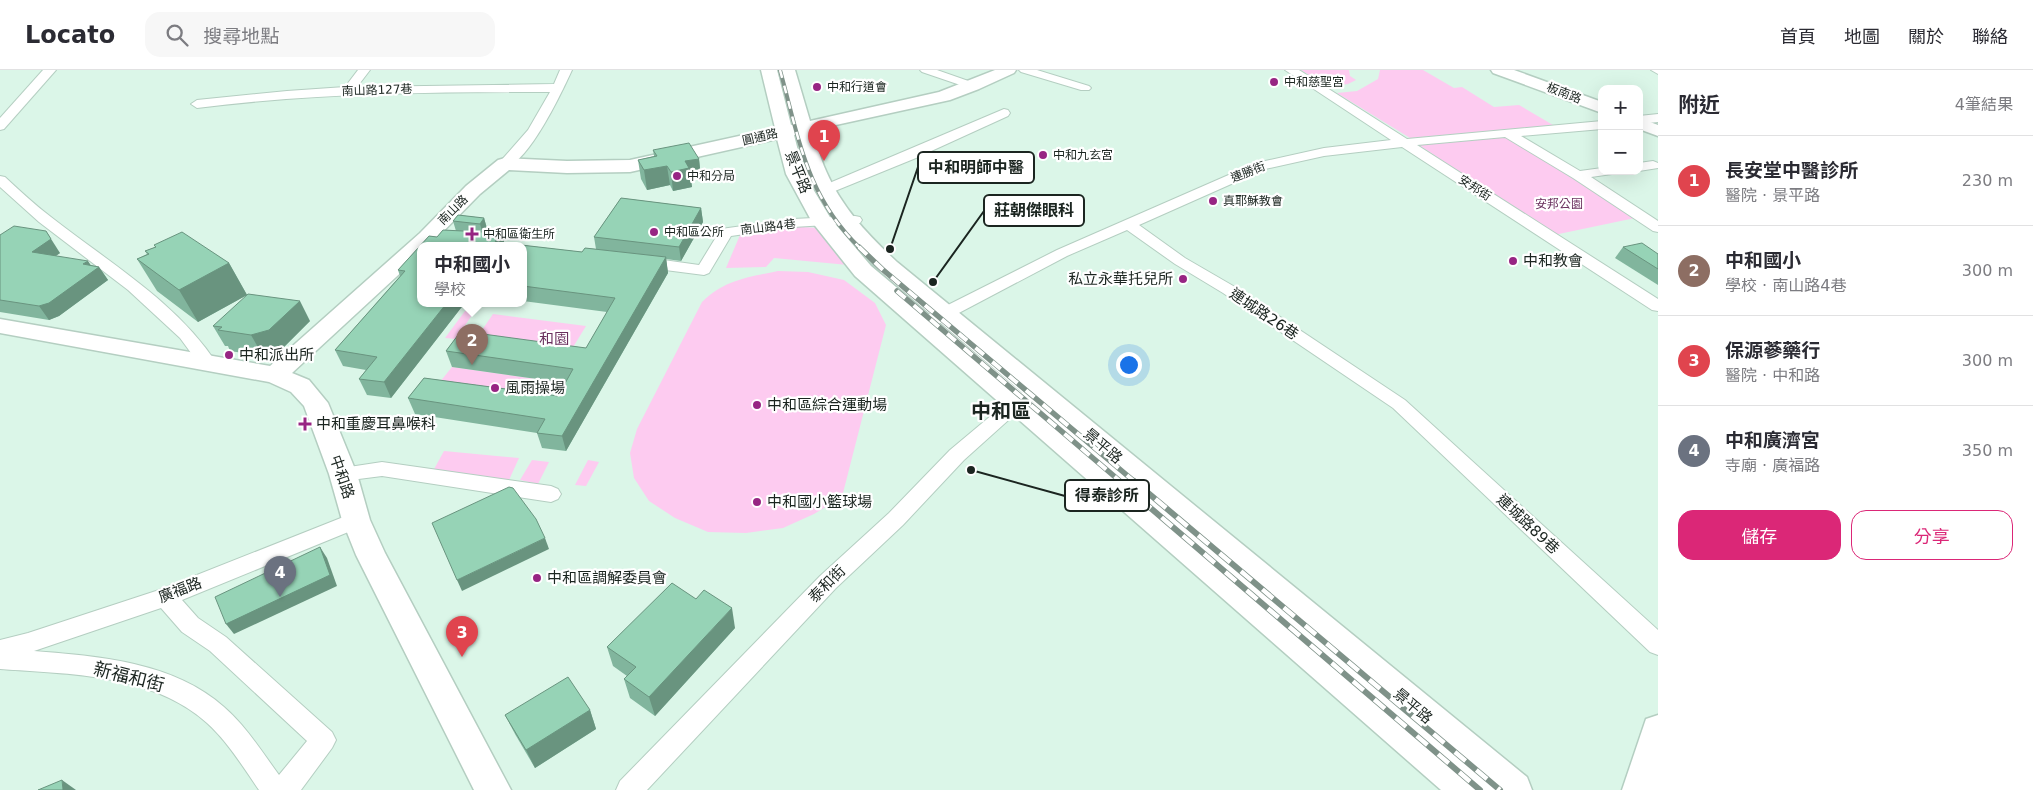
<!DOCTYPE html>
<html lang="zh-TW">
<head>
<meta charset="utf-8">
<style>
	:root { --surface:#fff; --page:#f7f7f7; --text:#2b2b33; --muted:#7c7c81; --line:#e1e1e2; --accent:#db2777 }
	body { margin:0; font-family:"DejaVu Sans","Noto Sans TC",sans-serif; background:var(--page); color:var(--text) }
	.controls { position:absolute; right:15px; top:15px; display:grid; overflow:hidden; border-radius:10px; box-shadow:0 5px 20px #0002 }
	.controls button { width:45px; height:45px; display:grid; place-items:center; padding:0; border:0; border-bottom:1px solid var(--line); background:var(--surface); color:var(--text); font:25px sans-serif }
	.you { position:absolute; left:1128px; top:294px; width:18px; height:18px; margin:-12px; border:4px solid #fff; border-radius:50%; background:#1a73e8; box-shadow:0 0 0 8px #1a73e833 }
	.badge { display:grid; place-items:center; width:32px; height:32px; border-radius:50%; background:var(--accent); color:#fff; font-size:16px; font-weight:700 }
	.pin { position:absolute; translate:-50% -41px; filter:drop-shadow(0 1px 2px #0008) }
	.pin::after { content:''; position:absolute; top:26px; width:18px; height:15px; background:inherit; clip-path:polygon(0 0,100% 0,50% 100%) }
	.popup { position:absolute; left:417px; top:172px; width:110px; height:65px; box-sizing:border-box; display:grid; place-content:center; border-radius:10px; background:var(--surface); filter:drop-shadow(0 1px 4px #0005); font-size:16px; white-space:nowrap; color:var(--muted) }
	.popup b { font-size:19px; color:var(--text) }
	.popup::after { content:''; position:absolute; left:50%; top:100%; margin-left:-10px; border:10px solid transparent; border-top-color:var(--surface) }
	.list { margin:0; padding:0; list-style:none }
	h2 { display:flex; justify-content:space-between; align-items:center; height:65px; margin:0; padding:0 20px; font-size:21px }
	h2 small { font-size:16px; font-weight:400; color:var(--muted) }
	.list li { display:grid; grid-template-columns:32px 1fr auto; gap:15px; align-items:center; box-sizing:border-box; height:90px; padding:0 20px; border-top:1px solid var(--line) }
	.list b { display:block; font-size:19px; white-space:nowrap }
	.list p { margin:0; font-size:16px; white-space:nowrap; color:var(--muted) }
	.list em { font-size:16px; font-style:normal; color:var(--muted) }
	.actions { display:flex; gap:10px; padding:15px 20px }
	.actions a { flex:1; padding:11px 0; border:1px solid var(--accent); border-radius:15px; text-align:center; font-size:18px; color:var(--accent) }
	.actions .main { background:var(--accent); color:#fff }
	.icon { flex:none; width:28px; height:28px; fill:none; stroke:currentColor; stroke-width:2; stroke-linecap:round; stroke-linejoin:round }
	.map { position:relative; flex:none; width:1658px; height:720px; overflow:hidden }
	header { display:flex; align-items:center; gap:30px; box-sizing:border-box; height:70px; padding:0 25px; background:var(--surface); border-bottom:1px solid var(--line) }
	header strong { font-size:24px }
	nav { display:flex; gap:28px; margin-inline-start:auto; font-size:18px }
	.search { width:350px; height:45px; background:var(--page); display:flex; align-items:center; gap:12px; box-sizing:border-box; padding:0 18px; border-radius:15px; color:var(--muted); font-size:19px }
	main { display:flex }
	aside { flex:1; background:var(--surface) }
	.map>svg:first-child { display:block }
	.green { fill:#fdcbf0 }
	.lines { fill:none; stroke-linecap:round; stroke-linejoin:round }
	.street-casing { stroke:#b4cec1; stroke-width:2 }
	.secondary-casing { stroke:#b4cec1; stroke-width:3 }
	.street { fill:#fff; fill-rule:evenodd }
	.secondary { fill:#fff; fill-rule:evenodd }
	.rail-far2-casing { stroke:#7f9289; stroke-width:4 }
	.rail-far1-casing { stroke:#7f9289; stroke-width:5.5 }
	.rail-casing { stroke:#7f9289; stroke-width:6 }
	.rail-far2 { stroke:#fff; stroke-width:2.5; stroke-dasharray:8; stroke-linecap:butt }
	.rail-far1 { stroke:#fff; stroke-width:4; stroke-dasharray:11; stroke-linecap:butt }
	.rail { stroke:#fff; stroke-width:4.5; stroke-dasharray:14; stroke-linecap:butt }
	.wall { fill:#81b59d }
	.shaded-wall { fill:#69947f }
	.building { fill:#96d3b6; stroke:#69947f }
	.poi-dot { fill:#972583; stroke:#fff; stroke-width:2 }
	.labels { text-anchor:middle; stroke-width:4.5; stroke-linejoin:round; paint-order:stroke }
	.far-poi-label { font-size:12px; fill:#1b2520; stroke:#fff; text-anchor:start }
	.far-street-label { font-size:12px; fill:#1b2520; stroke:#fff }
	.far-park-label { font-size:12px; fill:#6b315f; stroke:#fff }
	.street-label { font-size:15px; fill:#1b2520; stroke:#fff }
	.poi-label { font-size:15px; fill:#1b2520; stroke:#fff; text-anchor:start }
	.park-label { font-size:15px; fill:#6b315f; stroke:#fff }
	.near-street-label { font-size:18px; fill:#1b2520; stroke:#fff }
	.district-label { font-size:20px; font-weight:bold; fill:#1b2520; stroke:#fff }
	.leader { fill:none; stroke:#1b2520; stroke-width:2 }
	.callout-dot { fill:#1b2520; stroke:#fff; stroke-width:2 }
	.callout { fill:#fff; stroke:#1b2520; stroke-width:2 }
	.callout-label { font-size:16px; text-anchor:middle; font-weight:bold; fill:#1b2520 }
</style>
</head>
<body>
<header>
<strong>Locato</strong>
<div class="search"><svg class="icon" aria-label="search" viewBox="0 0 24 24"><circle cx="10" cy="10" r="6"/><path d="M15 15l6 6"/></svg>搜尋地點</div>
<nav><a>首頁</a><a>地圖</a><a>關於</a><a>聯絡</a></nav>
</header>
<main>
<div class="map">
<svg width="1658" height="720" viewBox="0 0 1658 720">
	<rect width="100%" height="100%" fill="#dbf6e8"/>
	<g class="green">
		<polygon points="1301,0 1349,0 1350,6 1356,10 1348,14 1328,17"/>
		<polygon points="1380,0 1423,0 1454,18 1462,17 1494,37 1519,35 1553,55 1410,68 1337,23 1357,21 1378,9"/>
		<polygon points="1499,66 1514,71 1635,148 1554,165 1419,75"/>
		<polygon points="787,156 818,158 848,195 774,188 766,197 726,198 740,165"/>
		<path d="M778 201 808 202 844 210 875 233 886 255 843 423 829 435 814 444 783 458 746 463 708 462 675 448 649 431 634 408 630 383 637 359 702 232C724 210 749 207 778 201Z"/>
		<polygon points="465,241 474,242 456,269 445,268"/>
		<polygon points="493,244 586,256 567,287 473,273"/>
		<polygon points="452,297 557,312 544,339 431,323"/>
		<polygon points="444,381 519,388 509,410 433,401"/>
		<polygon points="532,390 549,392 538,414 520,410"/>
		<polygon points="588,390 599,392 586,416 575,415"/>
	</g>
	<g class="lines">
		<defs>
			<g id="street">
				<polygon points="43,0 56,0 4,59 0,60 0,48"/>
				<path d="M358 0H370L357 17 554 14 560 0H572C562 22 529 92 505 98L498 94 528 60 550 22C432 22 315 23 197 38L191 34 197 30 287 21 345 17Z"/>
				<polygon points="920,0 937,0 977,14 979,16 977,18 969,18 922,2"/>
				<polygon points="1019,0 1037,0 1089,16 1091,18 1089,20 1081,20 1021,2"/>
				<polygon points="1285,0 1299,0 1407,69 1602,51 1602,59 1521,66 1580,101 1602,98 1602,101 1614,101 1612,104 1591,107 1658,151 1658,162 1653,161 1573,108 1505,67 1417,75 1658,229 1658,241 1652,240 1402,77 1324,86 1265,99 1139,155 1185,188 1235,217 1405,330 1658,560 1658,585 1650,582 1393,338 1223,223 1175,194 1127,160 1067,186 938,254 932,255 926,254 924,250 926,246 1057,180 1256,93 1324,78 1391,70"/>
				<polygon points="1651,0 1658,0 1658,4"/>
				<polygon points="1004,39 1008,40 1010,43 1008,46 916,88 830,123 820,123 818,120 820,117"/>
				<polygon points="1658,44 1658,52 1639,54 1639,46"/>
				<polygon points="1653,91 1658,93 1658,98 1639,101 1639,93"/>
				<path d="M0 106 5 107C20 121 35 135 51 147 108 192 177 232 217 294L214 298 208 300 202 298 180 268 128 220 39 152 0 117Z"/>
				<polygon points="855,146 860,147 862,150 860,153 793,157 731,166 709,203 704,205 642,197 637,195 634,192 637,189 642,187 699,195 721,159 793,149"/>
				<polygon points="1036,315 1042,317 1045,321 1042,325 1023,337 964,390 903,455 836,518 647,720 616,720 620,711 820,506 889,443 950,380 1011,329"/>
				<polygon points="382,392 551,416 558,419 561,424 558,429 551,432 382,406 343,411 336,409 333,404 336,399"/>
				<path d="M356 442 363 444 366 450 363 456 182 530 198 548 226 567 332 662 336 670 332 678 301 720H259C243 697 228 672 207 653 153 604 69 604 0 599V570L28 563 159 520ZM161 538 182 562 210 581 307 671 279 705C262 682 246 656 224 637 174 592 98 586 34 581Z"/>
			</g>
			<g id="secondary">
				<path d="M761 0H777L791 55 794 54 779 0H795L810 51 939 22 995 0H1016L1014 3 979 19 950 30 813 60C817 74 820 88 826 101 842 138 868 165 897 192L1527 707 1532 720H1441L855 206 812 152 786 104 777 69 630 102 567 103 509 100 480 124 429 176H421V184L292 303 309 310 328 333 357 404 370 450 385 483 511 720H474L356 485 342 450 329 404 304 336 291 322 269 312 0 263V249L270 296 420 163 466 116 498 90 505 88 567 91 630 90 775 58ZM797 64 807 100 821 130 843 162 881 202 1046 343 871 196 831 149 804 104 794 65Z"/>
				<polygon points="1491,0 1514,0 1602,32 1602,43 1493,3"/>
				<polygon points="1639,48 1658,55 1658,66 1639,59"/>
				<polygon points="1658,645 1658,720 1622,720 1646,649"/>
			</g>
		</defs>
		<use href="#street" class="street-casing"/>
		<use href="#secondary" class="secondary-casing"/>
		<use href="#street" class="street"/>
		<use href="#secondary" class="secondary"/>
		<defs>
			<path id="rail-far2" d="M780 0C799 68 806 126 860 178"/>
			<g id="rail-far1">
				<polyline points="859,177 882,199 1135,412"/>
				<polyline points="897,221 1121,412"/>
			</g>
			<g id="rail">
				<polyline points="1119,411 1480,720"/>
				<polyline points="1134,411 1500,720"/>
			</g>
		</defs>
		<use href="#rail-far2" class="rail-far2-casing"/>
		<use href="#rail-far1" class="rail-far1-casing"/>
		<use href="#rail" class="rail-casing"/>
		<use href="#rail-far2" class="rail-far2"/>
		<use href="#rail-far1" class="rail-far1"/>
		<use href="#rail" class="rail"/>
	</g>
	<g class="wall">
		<polygon points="653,80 699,89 701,108 691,110 692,117 673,121 670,115 647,120 641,109 638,90 654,86"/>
		<polygon points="621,128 701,138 703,152 681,191 666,189 668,203 566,381 542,378 537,363 415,344 408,328 424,308 558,326 565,313 452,297 446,281 461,261 586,278 607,242 523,231 523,176 421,176 421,234 464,234 391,328 367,325 359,309 366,300 343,296 335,280 400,206 398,200 429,166 437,167 443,160 456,161 453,151 458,145 484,148 488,162 488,163 502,163 504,173 582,182 585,178 596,179 594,167"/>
		<polygon points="0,165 60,183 56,186 90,195 99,197 108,210 59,246 49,250 0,242"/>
		<polygon points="154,175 229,193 247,225 198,252 157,221 137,189 147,184 145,181 155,177"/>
		<polygon points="1623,177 1658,184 1658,215 1615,188"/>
		<polygon points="310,251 280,281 263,286 230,281 228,276 225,276 213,256"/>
		<polygon points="735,558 655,646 630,628 624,609 627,606 613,596 607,577"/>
		<polygon points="590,640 596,659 535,698 515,664 505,645"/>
	</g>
	<g class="shaded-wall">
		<polygon points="699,89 701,108 691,110 692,117 673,121 671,102 685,91"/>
		<polygon points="667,96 670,115 647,120 644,100"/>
		<polygon points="701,138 703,152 681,191 679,177"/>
		<polygon points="484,148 488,162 484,168 480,154"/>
		<polygon points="46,161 60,183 42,195 32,182"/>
		<polygon points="502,163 505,176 495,172"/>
		<polygon points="666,187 668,203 566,381 562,366"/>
		<polygon points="88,191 94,200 99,197 108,210 59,246 49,250 39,236 83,194"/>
		<polygon points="229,193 247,225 198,252 179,220"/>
		<polygon points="300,231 310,251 280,281 263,286 251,265"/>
		<polygon points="446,234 464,234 391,328 384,312"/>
		<polygon points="545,468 549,479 462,521 457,510"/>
		<polygon points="320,477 327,488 337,516 234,564 226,554"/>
		<polygon points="732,538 735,558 655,646 649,627"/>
		<polygon points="590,640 596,659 535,698 526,680"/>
		<polygon points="62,710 76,720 63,720"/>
	</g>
	<g class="building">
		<polygon points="689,73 699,89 685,91 689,98 671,102 667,96 644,100 638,90 657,86 653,80"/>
		<polygon points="621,128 701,138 679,177 594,167"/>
		<polygon points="458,145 484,148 480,154 453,151"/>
		<polygon points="14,156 46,161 51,169 32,182 88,191 83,194 99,197 49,233 39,236 0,230 0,165"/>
		<polygon points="443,160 502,163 495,172 582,182 585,178 666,187 562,366 537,363 545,349 408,328 424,308 558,326 573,299 446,281 461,261 586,278 615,228 523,216 523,176 421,176 421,234 446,234 384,312 359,309 377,287 335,280 405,201 398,200 429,166 437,167"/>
		<polygon points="182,162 229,193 179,220 137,189 149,184 145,181 156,177 154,175"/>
		<polygon points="1642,173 1658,184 1658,199 1623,177"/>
		<polygon points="248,224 300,231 269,260 251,265 218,260 222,257 213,256"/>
		<polygon points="509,417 513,418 536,449 545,468 457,510 432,453"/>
		<polygon points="320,477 330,505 226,554 215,527"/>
		<polygon points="672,513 696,529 704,520 732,538 649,627 624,609 636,597 607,577"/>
		<polygon points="568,607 590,640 526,680 505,645"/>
		<polygon points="62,710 63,720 38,720"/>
	</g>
	<g class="poi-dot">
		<circle cx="1274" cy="12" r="5"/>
		<circle cx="817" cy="17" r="5"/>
		<circle cx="1043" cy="85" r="5"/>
		<circle cx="677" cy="106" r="5"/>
		<circle cx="1213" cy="131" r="5"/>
		<circle cx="654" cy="162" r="5"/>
		<path d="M469.5 156.5h5v5h5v5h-5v5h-5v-5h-5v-5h5z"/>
		<circle cx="1513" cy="191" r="5"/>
		<circle cx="1183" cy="209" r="5"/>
		<circle cx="229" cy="285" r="5"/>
		<circle cx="495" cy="318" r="5"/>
		<circle cx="757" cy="335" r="5"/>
		<path d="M302.5 346.5h5v5h5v5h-5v5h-5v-5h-5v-5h5z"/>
		<circle cx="757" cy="432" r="5"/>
		<circle cx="537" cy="508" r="5"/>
	</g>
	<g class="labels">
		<g class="far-poi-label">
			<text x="1284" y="16">中和慈聖宮</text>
			<text x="827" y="21">中和行道會</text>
			<text x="1053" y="89">中和九玄宮</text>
			<text x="687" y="110">中和分局</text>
			<text x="1223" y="135">真耶穌教會</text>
			<text x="664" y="166">中和區公所</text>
			<text x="483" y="168">中和區衛生所</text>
		</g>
		<g class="far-street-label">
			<text transform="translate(377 20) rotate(-2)" y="4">南山路127巷</text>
			<text transform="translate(1564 23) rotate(21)" y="4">板南路</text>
			<text transform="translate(760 67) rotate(-13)" y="4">圓通路</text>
			<text transform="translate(1248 102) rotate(-21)" y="4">連勝街</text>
			<text transform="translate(1475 118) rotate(33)" y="4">安邦街</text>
			<text transform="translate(453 140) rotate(-45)" y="4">南山路</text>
			<text transform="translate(768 157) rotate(-7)" y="4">南山路4巷</text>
		</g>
		<g class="far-park-label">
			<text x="1559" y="138">安邦公園</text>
		</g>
		<g class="street-label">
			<text transform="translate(798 102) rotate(68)" y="5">景平路</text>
			<text transform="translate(1264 244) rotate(34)" y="5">連城路26巷</text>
			<text transform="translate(1103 376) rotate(40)" y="5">景平路</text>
			<text transform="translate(342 407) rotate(71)" y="5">中和路</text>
			<text transform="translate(1528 454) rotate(43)" y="5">連城路89巷</text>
			<text transform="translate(827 514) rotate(-45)" y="5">泰和街</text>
			<text transform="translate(180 520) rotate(-21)" y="5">廣福路</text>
			<text transform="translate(1413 636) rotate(40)" y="5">景平路</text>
		</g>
		<g class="poi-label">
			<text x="1523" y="196">中和教會</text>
			<text x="1173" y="214" text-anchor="end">私立永華托兒所</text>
			<text x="239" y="290">中和派出所</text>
			<text x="505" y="323">風雨操場</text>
			<text x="767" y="340">中和區綜合運動場</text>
			<text x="316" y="359">中和重慶耳鼻喉科</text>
			<text x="767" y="437">中和國小籃球場</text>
			<text x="547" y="513">中和區調解委員會</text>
		</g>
		<g class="park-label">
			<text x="554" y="274">和園</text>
		</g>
		<g class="near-street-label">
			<text transform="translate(129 607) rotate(14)" y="6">新福和街</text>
		</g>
		<g class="district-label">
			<text x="1001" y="348">中和區</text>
		</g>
	</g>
	<path class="leader" d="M890 179L918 97M933 212L984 141M971 400L1065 426"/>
	<g class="callout-dot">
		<circle cx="890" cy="179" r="5"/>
		<circle cx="933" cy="212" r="5"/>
		<circle cx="971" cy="400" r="5"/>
	</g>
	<g class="callout">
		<rect x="918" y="82" width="116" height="31" rx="5"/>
		<rect x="984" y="125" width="100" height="31" rx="5"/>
		<rect x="1065" y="410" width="84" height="31" rx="5"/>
	</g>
	<g class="callout-label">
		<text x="976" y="103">中和明師中醫</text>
		<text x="1034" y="146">莊朝傑眼科</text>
		<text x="1107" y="431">得泰診所</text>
	</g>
</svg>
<div class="controls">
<button>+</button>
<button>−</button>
</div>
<div class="you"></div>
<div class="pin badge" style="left:824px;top:91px;background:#e0444e">1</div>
<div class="pin badge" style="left:472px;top:295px;background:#8d6e63">2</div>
<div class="popup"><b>中和國小</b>學校</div>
<div class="pin badge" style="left:462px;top:587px;background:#e0444e">3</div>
<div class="pin badge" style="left:280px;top:527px;background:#6b7280">4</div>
</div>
<aside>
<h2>附近<small>4筆結果</small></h2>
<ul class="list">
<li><span class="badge" style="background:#e0444e">1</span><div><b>長安堂中醫診所</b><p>醫院 · 景平路</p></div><em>230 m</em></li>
<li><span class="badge" style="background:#8d6e63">2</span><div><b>中和國小</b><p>學校 · 南山路4巷</p></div><em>300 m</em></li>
<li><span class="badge" style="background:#e0444e">3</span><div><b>保源蔘藥行</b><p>醫院 · 中和路</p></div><em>300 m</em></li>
<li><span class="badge" style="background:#6b7280">4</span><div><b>中和廣濟宮</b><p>寺廟 · 廣福路</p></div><em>350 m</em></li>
</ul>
<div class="actions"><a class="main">儲存</a><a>分享</a></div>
</aside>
</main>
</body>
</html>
